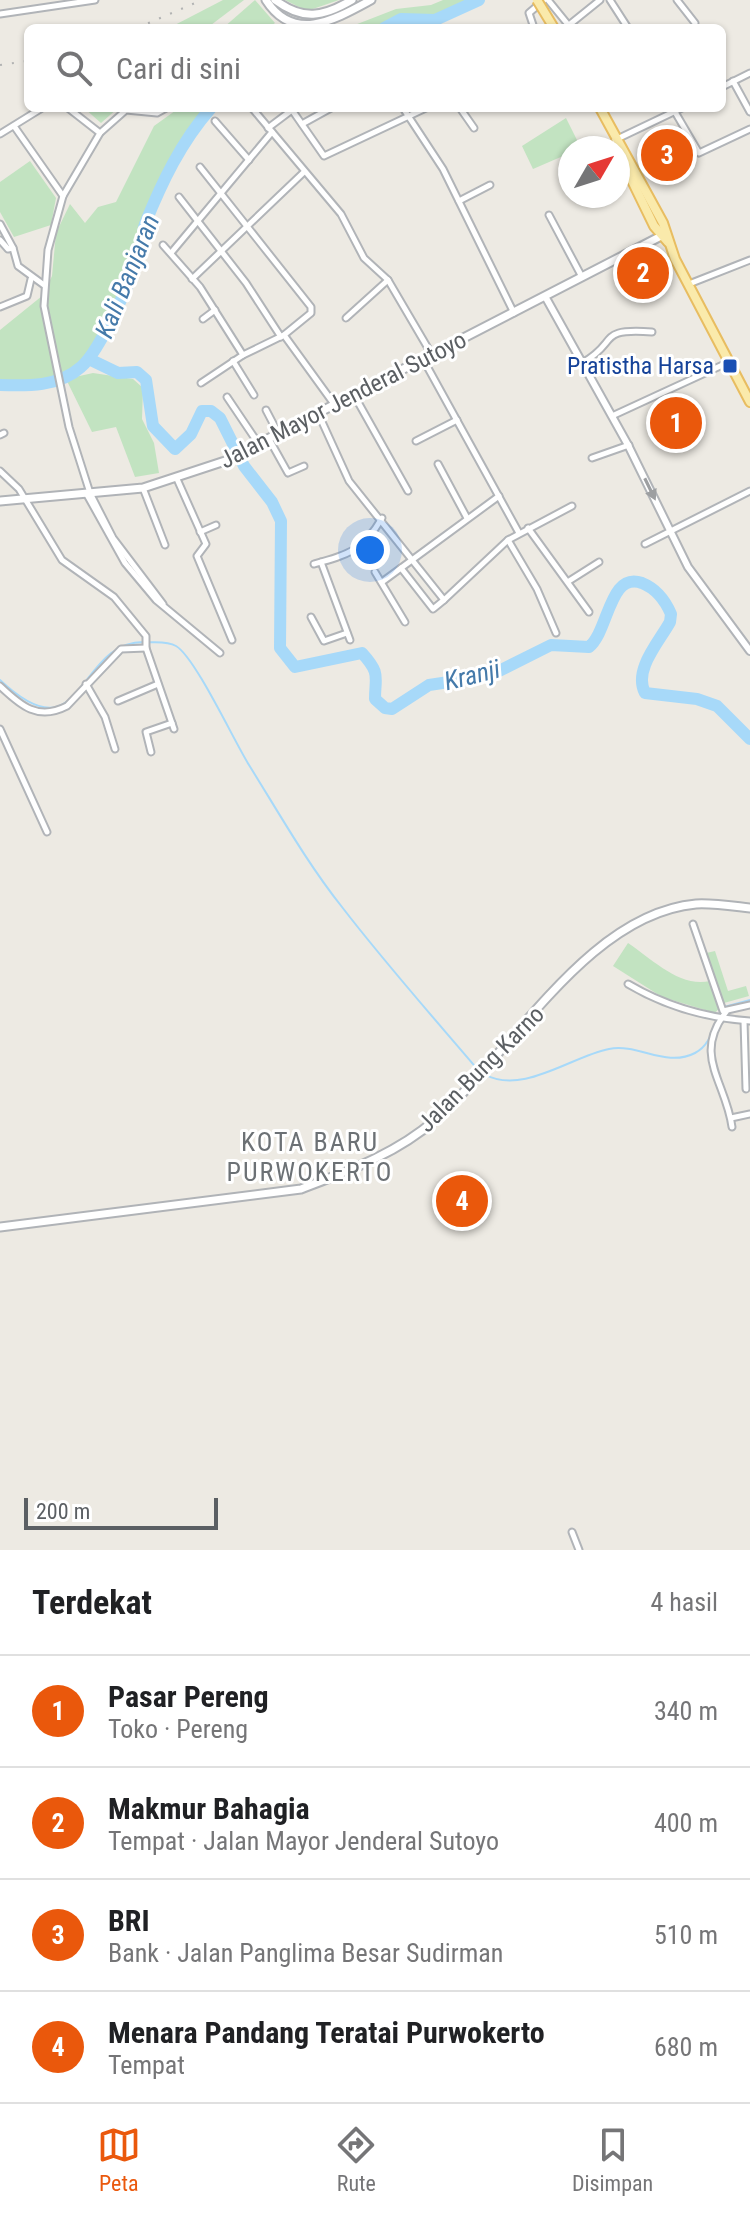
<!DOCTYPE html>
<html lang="id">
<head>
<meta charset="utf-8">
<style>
	:root { --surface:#fff; --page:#f6f6f6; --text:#202124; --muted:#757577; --line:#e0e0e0; --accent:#ea580c }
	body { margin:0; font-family:"Roboto Condensed",sans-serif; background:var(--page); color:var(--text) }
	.compass { position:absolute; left:558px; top:136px; width:72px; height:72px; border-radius:50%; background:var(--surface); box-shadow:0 2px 6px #0004; rotate:51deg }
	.scale { position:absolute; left:24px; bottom:20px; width:194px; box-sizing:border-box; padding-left:8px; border:4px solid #5b5f63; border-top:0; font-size:22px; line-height:28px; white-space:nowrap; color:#5b5f63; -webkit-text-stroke:6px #fff; paint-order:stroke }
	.you { position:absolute; left:370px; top:550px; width:28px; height:28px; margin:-20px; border:6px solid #fff; border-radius:50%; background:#1a73e8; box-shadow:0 0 0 12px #1a73e833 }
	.badge { display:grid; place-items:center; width:52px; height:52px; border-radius:50%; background:var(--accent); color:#fff; font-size:26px; font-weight:700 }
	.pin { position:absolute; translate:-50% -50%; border:4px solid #fff; box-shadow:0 2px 8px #0006 }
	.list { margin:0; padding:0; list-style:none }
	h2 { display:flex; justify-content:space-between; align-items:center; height:104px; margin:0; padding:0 32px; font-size:34px }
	h2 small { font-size:26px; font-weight:400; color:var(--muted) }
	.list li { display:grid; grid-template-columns:52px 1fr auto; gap:24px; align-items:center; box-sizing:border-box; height:112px; padding:0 32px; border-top:2px solid var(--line) }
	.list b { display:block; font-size:30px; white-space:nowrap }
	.list p { margin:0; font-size:26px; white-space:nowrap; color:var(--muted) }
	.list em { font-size:26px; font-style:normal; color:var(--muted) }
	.icon { flex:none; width:44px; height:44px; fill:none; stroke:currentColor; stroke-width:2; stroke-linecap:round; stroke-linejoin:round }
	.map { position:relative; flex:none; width:750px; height:1550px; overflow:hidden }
	.search { position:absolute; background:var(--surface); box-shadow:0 2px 6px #0004; left:24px; right:24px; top:24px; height:88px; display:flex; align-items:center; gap:20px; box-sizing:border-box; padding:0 28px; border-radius:12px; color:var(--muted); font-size:30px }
	.sheet { height:552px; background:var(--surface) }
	nav { display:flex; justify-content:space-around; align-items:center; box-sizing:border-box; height:112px; border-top:2px solid var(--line); background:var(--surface); font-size:22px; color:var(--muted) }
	nav a { display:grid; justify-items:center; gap:4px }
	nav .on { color:var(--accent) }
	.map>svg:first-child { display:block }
	.green { fill:#c2e3c1 }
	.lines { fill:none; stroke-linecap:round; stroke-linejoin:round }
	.stream { stroke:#a7d9f9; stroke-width:2 }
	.river { stroke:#a7d9f9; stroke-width:12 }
	.minor-casing { stroke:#b1b4b8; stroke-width:9 }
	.tertiary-casing { stroke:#b1b4b8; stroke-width:10 }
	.secondary-casing { stroke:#b0b3b7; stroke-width:11 }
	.primary-casing { stroke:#e8bd61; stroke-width:12 }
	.minor { stroke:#fff; stroke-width:5 }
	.tertiary { stroke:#fff; stroke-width:6 }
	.secondary { stroke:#fff; stroke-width:7 }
	.primary { stroke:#faeaab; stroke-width:8 }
	.rail { stroke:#b2b3b3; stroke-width:2; stroke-dasharray:2 10; stroke-linecap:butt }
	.primary-bridge-casing { stroke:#e8bd61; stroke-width:12; stroke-linecap:butt }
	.primary-bridge { stroke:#faeaab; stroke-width:8 }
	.oneway { fill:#9d9fa1 }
	.transit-dot { fill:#1a4fb4; stroke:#fff; stroke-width:3 }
	.labels { text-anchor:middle; stroke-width:6; stroke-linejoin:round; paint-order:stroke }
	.transit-label { font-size:24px; fill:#164399; stroke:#fff; text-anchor:end }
	.street-label { font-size:24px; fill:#5b5f63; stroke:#fff }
	.water-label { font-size:26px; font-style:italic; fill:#457aaa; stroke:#fff }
	.neighbourhood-label { font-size:26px; letter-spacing:2px; fill:#6c7175; stroke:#fff }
</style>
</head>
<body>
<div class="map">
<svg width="750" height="1550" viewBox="0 0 750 1550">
	<rect width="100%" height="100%" fill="#edeae3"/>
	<g class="green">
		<polygon points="223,0 244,0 207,28 169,28"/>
		<polygon points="255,0 275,23 268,28 223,28"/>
		<polygon points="285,0 339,0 307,11"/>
		<polygon points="443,0 479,0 435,20 401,19 384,28 347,28 396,9 431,5"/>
		<polygon points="84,108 118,108 101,123"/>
		<path d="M179 108H211C181 142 162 182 145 224 142 232 143 240 141 248 134 274 101 350 81 367 59 387 27 386 0 385V330L42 296 52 276 56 233 70 204 85 223 98 207 116 202 154 126Z"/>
		<polygon points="566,118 581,148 570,148 570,153 533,169 522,146"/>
		<polygon points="30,161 56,198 51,225 14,237 0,212 0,182"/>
		<polygon points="93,373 133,379 143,388 142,419 154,443 159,473 135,477 116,427 92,432 66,379"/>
		<path d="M628 943C652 959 680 988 710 981L702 954 715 951 728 991 746 986 749 996 724 1003 715 1013 662 997 613 966Z"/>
	</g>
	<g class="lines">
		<g class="stream">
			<path d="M0 680C86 761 75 639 146 642 156 643 167 641 176 646 195 657 234 741 249 765 279 813 307 863 342 907 385 963 433 1017 479 1071"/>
			<polyline points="724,1007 750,1000"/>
			<path d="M484 1074C522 1096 572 1056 609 1049 638 1043 666 1068 695 1053 711 1045 713 1027 720 1012"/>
		</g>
		<g class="river">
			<polyline points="384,28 401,19 435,20 479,0"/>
			<path d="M89 359 118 373 137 372 146 380 153 426 175 449 191 434 202 411H211L220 418 244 466 272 502 281 521 280 648 295 667 362 653C381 674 375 676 375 699L385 708 392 709 429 685 489 676 551 645 589 647C609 631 609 571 642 583 657 589 665 600 671 614L670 622C659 642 633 670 645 693L697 699 717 706 750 739"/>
			<path d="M0 385C27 386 59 387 81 367 101 350 134 274 141 248 143 240 142 232 145 224 162 182 181 142 211 108"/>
		</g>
		<defs>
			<g id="minor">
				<polyline points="548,0 570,27"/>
				<polyline points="610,0 628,28"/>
				<polyline points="677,0 695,23"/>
				<polyline points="0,14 95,0"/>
				<polyline points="569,25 600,0"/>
				<polyline points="287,28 294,23"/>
				<polyline points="534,28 529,13 544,0"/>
				<polyline points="733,81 750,112"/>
				<polyline points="722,87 750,73"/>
				<polyline points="68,108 100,133"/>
				<polyline points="252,108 341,214 364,258 388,280 432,355"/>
				<polyline points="403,108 443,169 514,313"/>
				<polyline points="460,108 474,128"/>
				<polyline points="675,112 699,153 750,129"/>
				<polyline points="215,121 249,160"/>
				<polyline points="302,124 331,108"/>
				<polyline points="14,126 63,196"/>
				<polyline points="268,128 292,110 324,156 426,108"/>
				<polyline points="0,134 42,108"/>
				<polyline points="615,140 682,108"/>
				<polyline points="200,167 311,307 311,313 284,335"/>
				<polyline points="179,197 246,283 281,337"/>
				<polyline points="459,201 490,185"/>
				<polyline points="549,215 582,277"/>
				<polyline points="0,224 13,248 18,266 44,285"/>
				<polyline points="0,240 8,249 13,248"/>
				<polyline points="163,245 200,287 243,355"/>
				<polyline points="171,253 272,132"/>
				<polyline points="192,279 304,172"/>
				<polyline points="689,284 750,260"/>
				<polyline points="0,307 27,296 31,279"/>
				<polyline points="346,318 388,280"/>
				<polyline points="203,319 215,310"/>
				<polyline points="423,359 519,533"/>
				<polyline points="233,361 254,395"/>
				<path d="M582 363C620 342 595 328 652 332"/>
				<polyline points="201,383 243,355 284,335 334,404"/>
				<polyline points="354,395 408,491"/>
				<polyline points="227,397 258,443"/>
				<polyline points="266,410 278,433"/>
				<polyline points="318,413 349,481 444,600 508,540 572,506"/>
				<polyline points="612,416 729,362"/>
				<polyline points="0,435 4,433"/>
				<polyline points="269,439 288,473 304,466"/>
				<polyline points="416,441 457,420"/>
				<polyline points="592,458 629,445"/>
				<polyline points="438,464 467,518"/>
				<polyline points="0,471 19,489 62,560 114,597 146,636 146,648 174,729"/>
				<polyline points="177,479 206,544 197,556 232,640"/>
				<polyline points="143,488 165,545"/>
				<polyline points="86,493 125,563 156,600 220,653"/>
				<polyline points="528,528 589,612"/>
				<polyline points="200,532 216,525"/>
				<polyline points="508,540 537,589 556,633"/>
				<polyline points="645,544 750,491"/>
				<polyline points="321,562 350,640"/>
				<path d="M314 564C347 555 363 551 382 518"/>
				<polyline points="401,568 433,609 444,600"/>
				<polyline points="375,572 405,622"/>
				<polyline points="569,581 599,562"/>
				<polyline points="382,582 499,496"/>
				<polyline points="163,604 113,538 90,493 69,427 44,306 48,250 63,196 100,133 126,110 157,113 166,108"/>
				<polyline points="311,617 324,641 347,633"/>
				<polyline points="86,684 105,717 115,749"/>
				<path d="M0 686C21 706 38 721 67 706L121 649 146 648"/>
				<polyline points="118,701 158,684"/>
				<polyline points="0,729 47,832"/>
				<polyline points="151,752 146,732 172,723"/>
				<polyline points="693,924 723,1011 750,1005"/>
				<path d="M628 984C667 1007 706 1018 750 1021"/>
				<path d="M726 1012C692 1055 726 1082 732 1127"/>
				<polyline points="744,1021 746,1089"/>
				<polyline points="731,1118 750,1114"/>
				<polyline points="572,1532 579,1550"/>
			</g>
			<polyline id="tertiary" points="546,298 628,445 688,567 750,651"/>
			<g id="secondary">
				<path d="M266 0C294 44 336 19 371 0"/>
				<path d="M275 0C303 21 323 17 352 0"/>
				<polyline points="0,501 143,488 225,461 665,234"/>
				<path d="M0 1227 301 1189C348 1171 396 1154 435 1120 512 1053 587 914 696 904 713 903 732 906 750 908"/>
			</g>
			<g id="primary">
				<polyline points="600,108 663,223 675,259 750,402"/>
				<polyline points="618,152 654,226 668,242"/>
			</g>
		</defs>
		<use href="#minor" class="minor-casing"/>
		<use href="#tertiary" class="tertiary-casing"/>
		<use href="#secondary" class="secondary-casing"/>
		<use href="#primary" class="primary-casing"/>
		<use href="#minor" class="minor"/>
		<use href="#tertiary" class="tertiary"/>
		<use href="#secondary" class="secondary"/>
		<use href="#primary" class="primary"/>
		<g class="rail">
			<polyline points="137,28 202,0"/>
			<polyline points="0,65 28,61"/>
		</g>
		<defs>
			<polyline id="primary-bridge" points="537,0 554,28"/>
		</defs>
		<use href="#primary-bridge" class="primary-bridge-casing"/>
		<use href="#primary-bridge" class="primary-bridge"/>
	</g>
	<defs><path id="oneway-solid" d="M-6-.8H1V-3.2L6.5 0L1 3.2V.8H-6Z" transform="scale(2)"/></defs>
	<use class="oneway" href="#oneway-solid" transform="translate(650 489) rotate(64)"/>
	<rect class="transit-dot" x="722" y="358" width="16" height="16" rx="4"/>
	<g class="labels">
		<g class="transit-label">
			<text x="714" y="374">Pratistha Harsa</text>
		</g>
		<g class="street-label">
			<text transform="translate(343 400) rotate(-27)" y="8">Jalan Mayor Jenderal Sutoyo</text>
			<text transform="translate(481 1069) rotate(-45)" y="8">Jalan Bung Karno</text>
		</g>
		<g class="water-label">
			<text transform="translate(127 276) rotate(-68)" y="9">Kali Banjaran</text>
			<text transform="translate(472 675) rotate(-14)" y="9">Kranji</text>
		</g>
		<g class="neighbourhood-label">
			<text x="310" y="1151">KOTA BARU<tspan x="310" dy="30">PURWOKERTO</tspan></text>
		</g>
	</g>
</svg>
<svg class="compass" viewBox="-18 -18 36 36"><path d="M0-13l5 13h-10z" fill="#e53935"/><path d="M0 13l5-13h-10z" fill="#757577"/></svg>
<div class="scale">200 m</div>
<div class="you"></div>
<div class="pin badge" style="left:676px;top:423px">1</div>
<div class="pin badge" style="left:643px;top:273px">2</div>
<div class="pin badge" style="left:667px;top:155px">3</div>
<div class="pin badge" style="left:462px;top:1201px">4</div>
<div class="search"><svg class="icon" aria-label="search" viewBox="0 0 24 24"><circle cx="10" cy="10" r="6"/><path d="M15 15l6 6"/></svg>Cari di sini</div>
</div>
<section class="sheet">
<h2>Terdekat<small>4 hasil</small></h2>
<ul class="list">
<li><span class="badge">1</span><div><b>Pasar Pereng</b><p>Toko · Pereng</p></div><em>340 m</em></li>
<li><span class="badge">2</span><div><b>Makmur Bahagia</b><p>Tempat · Jalan Mayor Jenderal Sutoyo</p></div><em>400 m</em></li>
<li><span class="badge">3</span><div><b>BRI</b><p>Bank · Jalan Panglima Besar Sudirman</p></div><em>510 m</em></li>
<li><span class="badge">4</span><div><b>Menara Pandang Teratai Purwokerto</b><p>Tempat</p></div><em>680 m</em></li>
</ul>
</section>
<nav>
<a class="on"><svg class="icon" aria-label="map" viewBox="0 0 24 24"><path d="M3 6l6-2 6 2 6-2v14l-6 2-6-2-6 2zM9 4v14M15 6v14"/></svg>Peta</a>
<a><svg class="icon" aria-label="directions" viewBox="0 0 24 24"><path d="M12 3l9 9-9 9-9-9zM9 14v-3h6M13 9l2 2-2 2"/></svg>Rute</a>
<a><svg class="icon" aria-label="saved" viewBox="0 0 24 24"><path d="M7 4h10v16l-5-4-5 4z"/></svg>Disimpan</a>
</nav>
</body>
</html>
